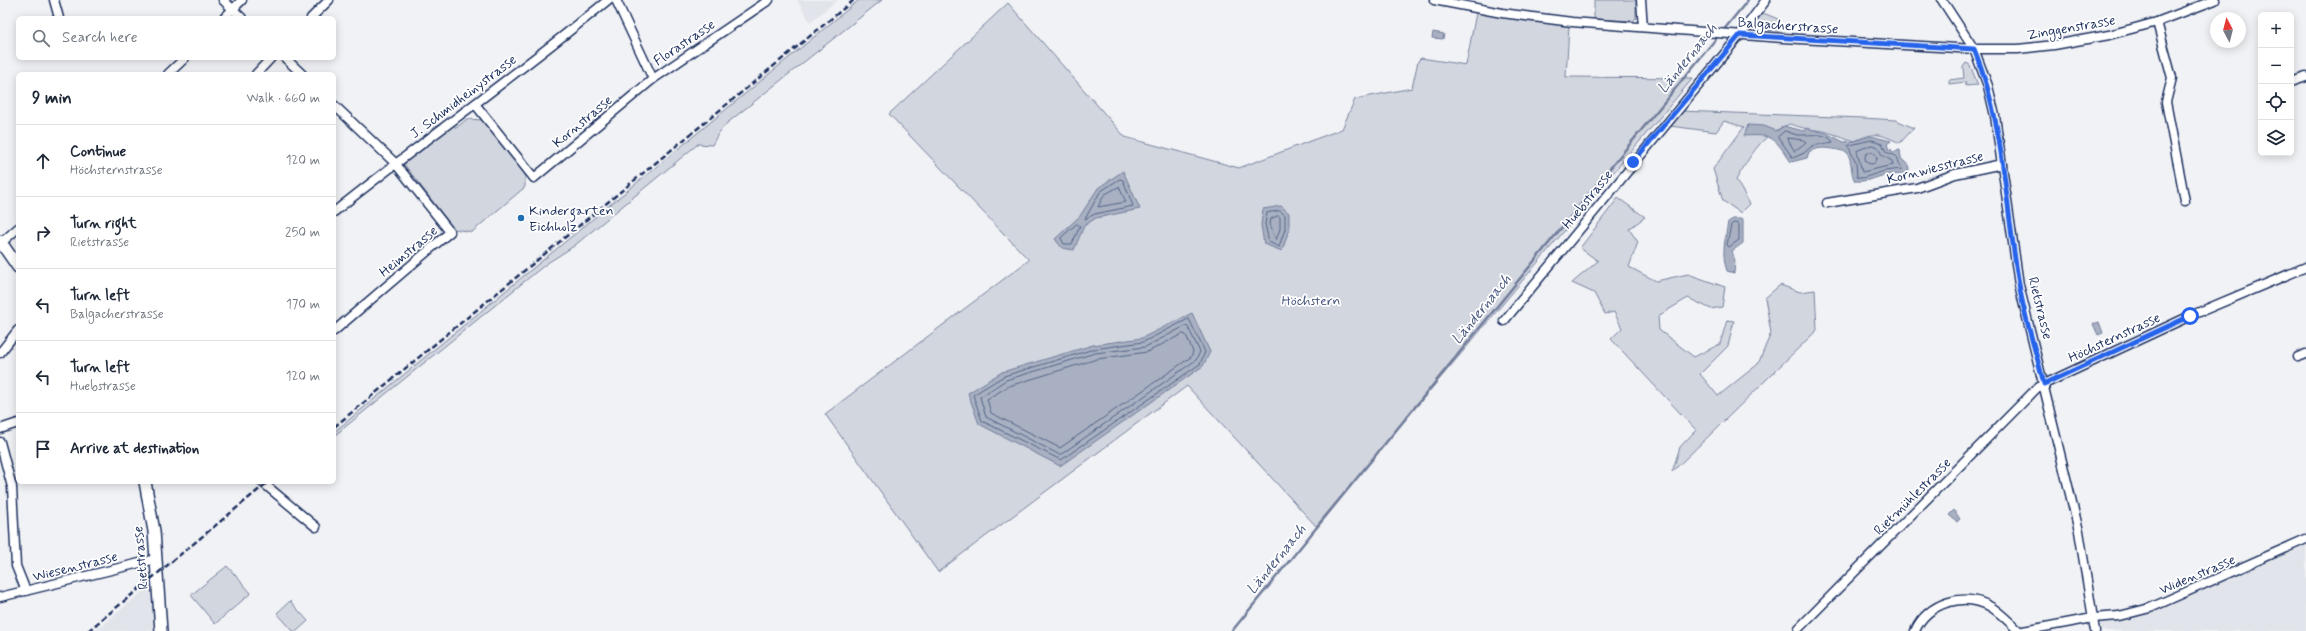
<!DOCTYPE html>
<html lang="en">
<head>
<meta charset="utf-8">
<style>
	:root { --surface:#fff; --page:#f2f2f3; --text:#1f2937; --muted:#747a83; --line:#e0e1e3 }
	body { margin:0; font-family:Mynerve,sans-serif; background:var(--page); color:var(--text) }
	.controls { position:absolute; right:12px; top:12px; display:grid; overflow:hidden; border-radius:6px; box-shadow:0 2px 10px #0003 }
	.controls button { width:36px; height:36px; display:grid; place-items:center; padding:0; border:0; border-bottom:1px solid var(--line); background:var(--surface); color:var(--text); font:20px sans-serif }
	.compass { position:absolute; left:2210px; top:12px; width:36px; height:36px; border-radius:50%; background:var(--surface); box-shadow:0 2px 10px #0003; rotate:353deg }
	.stop { position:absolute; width:12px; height:12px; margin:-9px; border:3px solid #2563eb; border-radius:50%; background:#fff }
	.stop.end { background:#2563eb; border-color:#fff; box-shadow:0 1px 4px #0008 }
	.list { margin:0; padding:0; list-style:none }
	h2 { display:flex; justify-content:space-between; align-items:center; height:52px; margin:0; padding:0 16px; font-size:17px }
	h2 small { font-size:13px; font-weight:400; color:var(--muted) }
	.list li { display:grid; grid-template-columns:26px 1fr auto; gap:12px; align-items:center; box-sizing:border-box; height:72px; padding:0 16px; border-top:1px solid var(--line) }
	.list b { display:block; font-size:15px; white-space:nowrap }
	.list p { margin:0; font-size:13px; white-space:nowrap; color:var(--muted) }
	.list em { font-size:13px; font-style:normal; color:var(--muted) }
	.icon { flex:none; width:22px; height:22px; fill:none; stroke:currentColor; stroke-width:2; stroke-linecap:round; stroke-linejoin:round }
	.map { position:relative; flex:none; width:2306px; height:631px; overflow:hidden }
	.search { position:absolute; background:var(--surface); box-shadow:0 2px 10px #0003; left:16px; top:16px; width:320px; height:44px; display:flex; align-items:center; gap:10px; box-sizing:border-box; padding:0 14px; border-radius:6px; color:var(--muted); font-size:15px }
	.panel { position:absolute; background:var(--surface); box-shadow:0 2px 10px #0003; left:16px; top:72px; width:320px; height:412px; border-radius:6px }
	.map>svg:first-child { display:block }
	.built { fill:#e1e4ea }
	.green { fill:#d2d6df; stroke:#76829e }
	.water { fill:#a8b0c2; stroke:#707c9a }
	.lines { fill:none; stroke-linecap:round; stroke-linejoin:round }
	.shore { stroke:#536386; stroke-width:1 }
	.stream { stroke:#707c9a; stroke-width:2.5 }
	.street-casing { stroke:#1b2f5e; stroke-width:11 }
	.secondary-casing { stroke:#1b2f5e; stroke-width:14 }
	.street { stroke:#fff; stroke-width:8 }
	.secondary { stroke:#fff; stroke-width:11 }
	.rail { stroke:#1b2f5e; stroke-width:2.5; stroke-dasharray:6 3; stroke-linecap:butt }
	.route { stroke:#2563eb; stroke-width:5 }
	.poi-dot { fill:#1f6fb2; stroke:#fff; stroke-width:1.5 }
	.labels { text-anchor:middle; stroke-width:3.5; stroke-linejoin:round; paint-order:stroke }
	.street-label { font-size:14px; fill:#1b2f5e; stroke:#fff }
	.poi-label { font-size:14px; fill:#1b2f5e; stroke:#fff; text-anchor:start }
	.park-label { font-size:14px; fill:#49597e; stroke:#fff }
	.water-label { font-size:15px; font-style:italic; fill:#4c5c81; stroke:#fff }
</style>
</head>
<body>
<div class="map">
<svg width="2306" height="631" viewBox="0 0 2306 631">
	<rect width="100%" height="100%" fill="#f1f2f5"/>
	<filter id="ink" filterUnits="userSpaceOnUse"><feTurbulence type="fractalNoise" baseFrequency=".025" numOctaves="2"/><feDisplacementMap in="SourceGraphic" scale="8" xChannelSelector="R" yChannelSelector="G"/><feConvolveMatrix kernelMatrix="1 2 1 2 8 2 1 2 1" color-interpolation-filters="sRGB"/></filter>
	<g filter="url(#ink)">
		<g class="built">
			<polygon points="797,0 838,0 810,22"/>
			<polygon points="2306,545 2306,631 2101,631 2100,621 2152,611"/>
			<polygon points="153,583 159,631 95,631"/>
		</g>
		<g class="green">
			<polygon points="859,0 882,0 726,124 718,134 712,145 698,144 574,246 546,264 334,436 334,432"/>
			<polygon points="1594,0 1636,0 1636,18 1633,21 1594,19"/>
			<polygon points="1008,3 1125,137 1239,168 1342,129 1355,99 1412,88 1418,61 1421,58 1466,65 1476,13 1569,26 1566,77 1693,78 1316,526 1187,386 938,572 825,414 1029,260 889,114"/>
			<polygon points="1759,14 1766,14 1780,20 1779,31 1750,29"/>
			<polygon points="1966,63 1970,65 1978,85 1966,86 1965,82 1949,84 1949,80 1964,78 1963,67"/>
			<path d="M1680 111 1863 118 1896 120 1914 128 1900 143C1880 134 1875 131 1855 141L1824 131 1807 129 1789 124C1760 136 1751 155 1736 180L1750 204 1741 213 1723 201 1713 169 1744 127 1724 121 1716 132 1670 126Z"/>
			<polygon points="467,119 483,120 525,173 525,187 472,232 454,229 404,164 454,125 456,128"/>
			<polygon points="1618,198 1645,217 1629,229 1638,242 1629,267 1656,281 1688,274 1725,287 1722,307 1711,309 1688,298 1658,316 1659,330 1694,357 1720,344 1727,320 1734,321 1728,346 1700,374 1718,396 1758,364 1771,333 1765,298 1780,285 1800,292 1815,290 1817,330 1672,472 1680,447 1696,430 1611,339 1622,328 1614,312 1605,314 1594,293 1572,283 1598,261 1580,248"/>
			<polygon points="227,566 251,593 215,624 191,595"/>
			<polygon points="290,601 308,621 297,631 293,631 277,613"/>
		</g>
		<g class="water">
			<polygon points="1433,32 1444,34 1443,39 1432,38"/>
			<path d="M1748 125 1764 126 1777 131 1784 126 1804 131 1806 128 1826 133 1844 142 1855 141 1871 136 1891 141 1887 144 1889 150 1891 149 1892 152 1900 150 1901 159 1908 164 1909 169 1908 173C1901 175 1893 174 1886 175 1875 177 1869 182 1855 181 1850 173 1853 163 1847 152 1834 149 1821 145 1809 152L1807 158 1791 162C1774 138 1774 134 1744 136Z"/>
			<polygon points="1123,171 1140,209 1096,218 1084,226 1074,250 1062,248 1055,239 1080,216 1098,188"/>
			<polygon points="1281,206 1289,213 1289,230 1282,251 1264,244 1261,225 1263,209"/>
			<path d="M1733 219H1743V243L1732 251 1735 261 1734 273 1727 271C1721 254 1725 240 1728 222Z"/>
			<polygon points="1192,313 1210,352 1203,366 1060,466 979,424 968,393 1002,372 1093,345 1142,338"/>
			<polygon points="2099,322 2103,333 2098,335 2093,324"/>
			<polygon points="1954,510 1960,519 1957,522 1949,515"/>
		</g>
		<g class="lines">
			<g class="shore">
				<path d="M1785 131C1789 132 1793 134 1797 135 1808 136 1826 131 1833 142L1812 146 1804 153 1793 158 1778 137Z"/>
				<polygon points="1787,138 1804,140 1806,142 1795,151"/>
				<polygon points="1872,140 1882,143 1886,152 1896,156 1902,169 1884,171 1863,178 1857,177 1856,162 1848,146"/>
				<polygon points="1872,145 1878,147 1882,155 1892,161 1893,165 1862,172 1857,151"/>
				<circle cx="1871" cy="158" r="6"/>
				<polygon points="1120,179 1123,180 1133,206 1095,214 1085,219 1100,192"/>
				<polygon points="1119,187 1126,202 1098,207 1104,195"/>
				<polygon points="1280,211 1285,215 1285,229 1279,247 1269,242 1265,224 1267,213"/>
				<polygon points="1278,216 1280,217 1280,229 1276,240 1270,224 1271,219"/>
				<polygon points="1734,223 1739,224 1739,240 1729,247 1727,245 1731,225"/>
				<polygon points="1077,224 1080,226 1072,244 1064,244 1061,238"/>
				<polygon points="1189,319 1205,352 1200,364 1061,460 982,421 973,395 1004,376 1094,349 1143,342"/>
				<polygon points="1186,326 1188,327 1200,352 1196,360 1060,455 986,417 980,397 1006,380 1095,353 1145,347"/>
				<polygon points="1183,334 1186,335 1193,352 1191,357 1060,448 991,413 987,399 1009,386 1097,359 1147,352"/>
			</g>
			<g class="stream">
				<polyline points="1722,32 1748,0"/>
				<polyline points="1232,631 1719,35"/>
			</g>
			<defs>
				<g id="street">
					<polyline points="54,0 59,18"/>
					<polyline points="223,0 242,18"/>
					<polyline points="1434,0 1502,13 1572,22 1783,38 1974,49 2018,49 2054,45 2109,35 2157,22 2215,0"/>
					<polyline points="1641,0 1643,27"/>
					<polyline points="1942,0 1974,49 1988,86 1995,116 2019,285 2079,531 2095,631"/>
					<polyline points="224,18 242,0"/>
					<polyline points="311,18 329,0"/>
					<polyline points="2157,22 2172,78 2166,102 2185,201"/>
					<polyline points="285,58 302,74"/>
					<polyline points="168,74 185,58"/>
					<polyline points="256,74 271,58"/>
					<polyline points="653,79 769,0"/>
					<polyline points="2291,82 2306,77"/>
					<polyline points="475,104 534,178 653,79 616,0"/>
					<polyline points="334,105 395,163 450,232 334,331"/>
					<polyline points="1827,203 1917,188 1955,174 2002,164"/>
					<path d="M334 212C424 140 518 74 608 0"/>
					<polyline points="0,244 18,228"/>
					<polyline points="1504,321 1740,35 1766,0"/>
					<polyline points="0,353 18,330"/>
					<polyline points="2298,357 2306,354"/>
					<polyline points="0,429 18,423"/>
					<polyline points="0,442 12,487 16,566 26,591"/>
					<polyline points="262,482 316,527"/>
					<polyline points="0,597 156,559"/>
					<polyline points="1799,628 2038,387 2190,316 2306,267"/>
					<path d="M1915 631C1927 603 1964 591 1991 607 2001 613 2010 623 2019 631"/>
					<polyline points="2023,631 2093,618 2119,616 2150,608 2306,539"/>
				</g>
				<g id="secondary">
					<polyline points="0,241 18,267"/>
					<polyline points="145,482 154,531 161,631"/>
				</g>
			</defs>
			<use href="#street" class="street-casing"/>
			<use href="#secondary" class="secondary-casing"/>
			<use href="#street" class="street"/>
			<use href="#secondary" class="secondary"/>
			<g class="rail">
				<polyline points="334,427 854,0"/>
				<polyline points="88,631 268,482"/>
			</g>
		</g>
	</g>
	<g class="lines" filter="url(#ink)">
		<path class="route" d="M1633 162 1740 35 1974 49C2005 123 2005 206 2019 284 2024 317 2036 351 2044 384L2190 316"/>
	</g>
	<circle class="poi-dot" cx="521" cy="218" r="4"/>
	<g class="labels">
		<g class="street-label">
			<text transform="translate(1788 25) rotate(4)" y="5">Balgacherstrasse</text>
			<text transform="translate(2071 27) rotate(-10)" y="5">Zinggenstrasse</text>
			<text transform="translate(684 42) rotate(-34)" y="5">Florastrasse</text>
			<text transform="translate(463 96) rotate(-37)" y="5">J. Schmidheinystrasse</text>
			<text transform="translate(582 121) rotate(-40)" y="5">Kornstrasse</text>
			<text transform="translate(1935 167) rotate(-14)" y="5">Kornwiesstrasse</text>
			<text transform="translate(1587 199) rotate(-51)" y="5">Huebstrasse</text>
			<text transform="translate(408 251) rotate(-40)" y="5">Heimstrasse</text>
			<text transform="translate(2041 308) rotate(76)" y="5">Rietstrasse</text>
			<text transform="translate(2114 337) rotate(-25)" y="5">Höchsternstrasse</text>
			<text transform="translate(1912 496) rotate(-45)" y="5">Rietmühlestrasse</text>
			<text transform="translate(140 558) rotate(-95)" y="5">Rietstrasse</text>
			<text transform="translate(75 566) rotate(-14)" y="5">Wiesenstrasse</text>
			<text transform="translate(2197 574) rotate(-23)" y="5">Widenstrasse</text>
		</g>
		<g class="poi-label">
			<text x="529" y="215">Kindergarten<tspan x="529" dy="16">Eichholz</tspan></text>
		</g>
		<g class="park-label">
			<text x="1311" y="305">Höchstern</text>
		</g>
		<g class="water-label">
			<text transform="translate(1687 58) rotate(-51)" y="5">Ländernaach</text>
			<text transform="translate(1481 309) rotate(-51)" y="5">Ländernaach</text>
			<text transform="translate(1276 559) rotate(-51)" y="5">Ländernaach</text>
		</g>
	</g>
</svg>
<div class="controls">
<button>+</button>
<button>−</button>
<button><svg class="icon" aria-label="locate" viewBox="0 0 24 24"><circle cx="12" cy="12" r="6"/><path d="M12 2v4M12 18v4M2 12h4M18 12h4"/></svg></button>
<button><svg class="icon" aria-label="layers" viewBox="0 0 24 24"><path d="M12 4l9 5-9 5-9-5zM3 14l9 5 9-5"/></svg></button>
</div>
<svg class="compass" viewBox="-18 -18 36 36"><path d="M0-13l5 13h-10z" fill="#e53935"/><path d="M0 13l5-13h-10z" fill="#747a83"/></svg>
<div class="stop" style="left:2190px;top:316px"></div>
<div class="stop end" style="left:1633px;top:162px"></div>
<div class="search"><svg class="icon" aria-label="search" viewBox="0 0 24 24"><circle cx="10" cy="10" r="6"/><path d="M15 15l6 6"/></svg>Search here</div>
<section class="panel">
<h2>9 min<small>Walk · 660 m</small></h2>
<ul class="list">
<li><svg class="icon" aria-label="ahead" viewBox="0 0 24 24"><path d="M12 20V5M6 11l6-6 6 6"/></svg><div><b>Continue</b><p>Höchsternstrasse</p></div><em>120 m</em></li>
<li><svg class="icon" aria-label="right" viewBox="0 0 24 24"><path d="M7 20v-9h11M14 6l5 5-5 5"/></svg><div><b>Turn right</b><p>Rietstrasse</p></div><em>250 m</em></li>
<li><svg class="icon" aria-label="left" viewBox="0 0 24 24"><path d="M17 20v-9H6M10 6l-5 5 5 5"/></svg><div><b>Turn left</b><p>Balgacherstrasse</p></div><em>170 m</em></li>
<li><svg class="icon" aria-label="left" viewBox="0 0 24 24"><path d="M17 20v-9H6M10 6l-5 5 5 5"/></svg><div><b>Turn left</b><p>Huebstrasse</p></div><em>120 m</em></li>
<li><svg class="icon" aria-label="arrive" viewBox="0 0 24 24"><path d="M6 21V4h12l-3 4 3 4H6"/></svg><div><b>Arrive at destination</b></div></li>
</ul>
</section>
</div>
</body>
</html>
